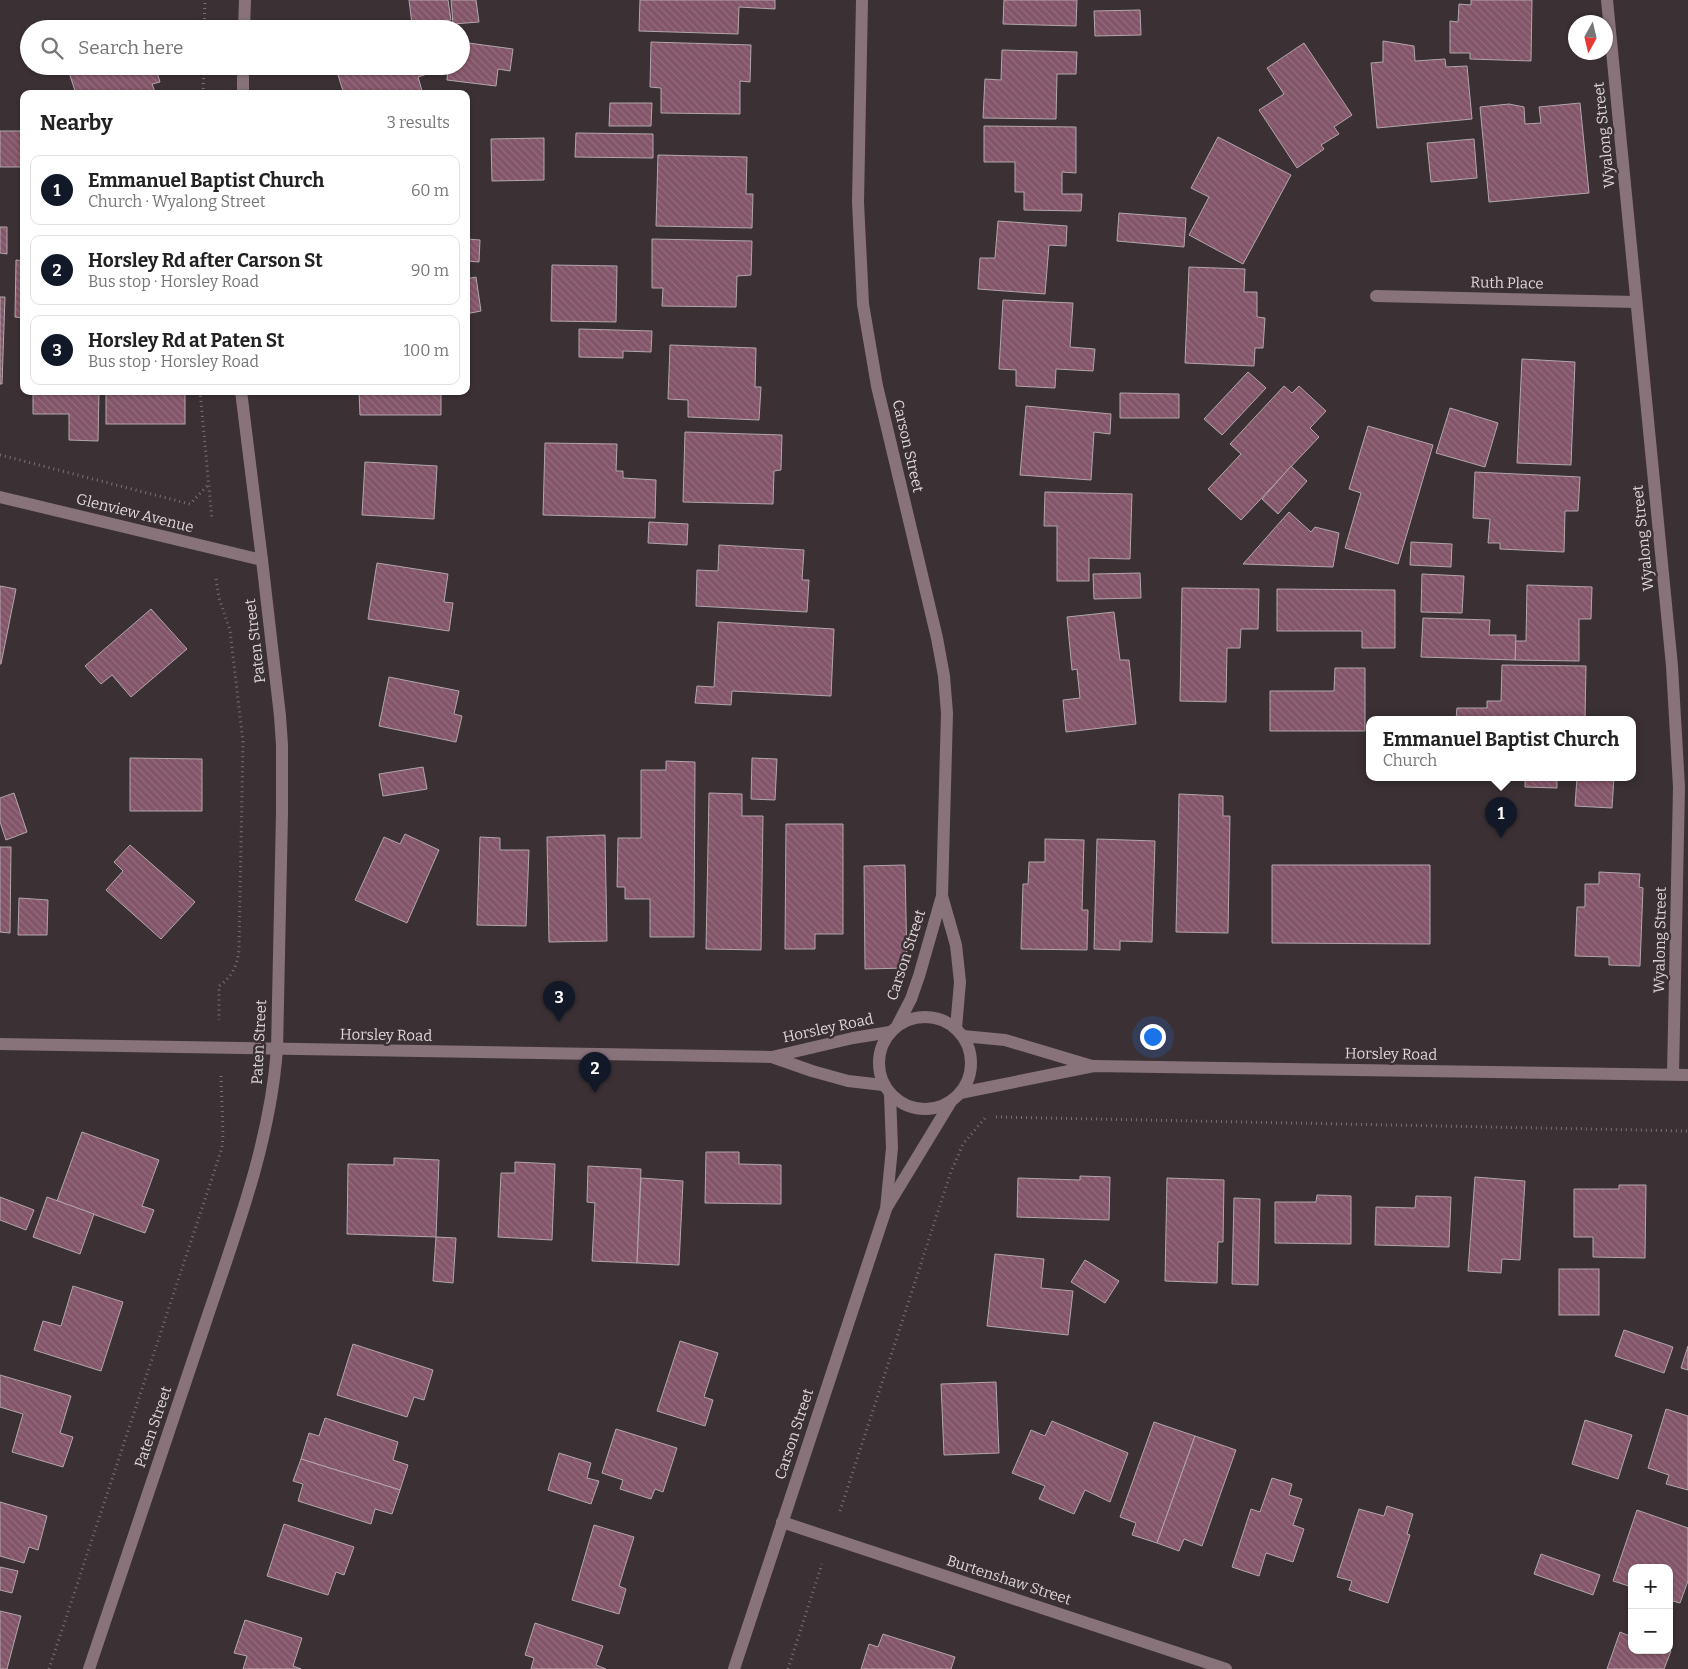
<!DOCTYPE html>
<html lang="en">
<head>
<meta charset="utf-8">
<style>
	:root { --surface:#fff; --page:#f6f6f6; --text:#222; --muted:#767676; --line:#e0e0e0; --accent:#111827 }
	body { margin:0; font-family:Bitter,serif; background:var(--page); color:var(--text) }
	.controls { position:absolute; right:15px; bottom:15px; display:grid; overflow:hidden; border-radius:10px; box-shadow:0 1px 4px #0004 }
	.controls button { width:45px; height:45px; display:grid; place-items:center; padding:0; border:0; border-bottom:1px solid var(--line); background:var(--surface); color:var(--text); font:25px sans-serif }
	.compass { position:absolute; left:1568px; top:15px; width:45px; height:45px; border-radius:50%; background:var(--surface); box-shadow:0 1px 4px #0004; rotate:188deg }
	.you { position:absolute; left:1152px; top:1036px; width:18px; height:18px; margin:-12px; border:4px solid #fff; border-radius:50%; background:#1a73e8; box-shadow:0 0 0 8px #1a73e833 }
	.badge { display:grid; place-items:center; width:32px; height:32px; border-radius:50%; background:var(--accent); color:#fff; font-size:16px; font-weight:700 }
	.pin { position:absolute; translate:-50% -41px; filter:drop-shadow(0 1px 2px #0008) }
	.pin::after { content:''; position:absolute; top:26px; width:18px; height:15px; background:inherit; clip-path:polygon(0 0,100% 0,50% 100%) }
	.popup { position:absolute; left:1366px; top:716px; width:270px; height:65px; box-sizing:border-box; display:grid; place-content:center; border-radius:10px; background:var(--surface); filter:drop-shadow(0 1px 4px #0005); font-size:16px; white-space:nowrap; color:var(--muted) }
	.popup b { font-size:19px; color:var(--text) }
	.popup::after { content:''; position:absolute; left:50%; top:100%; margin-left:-10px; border:10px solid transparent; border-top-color:var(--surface) }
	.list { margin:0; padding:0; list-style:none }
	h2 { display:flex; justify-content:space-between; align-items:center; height:65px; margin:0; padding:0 20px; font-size:21px }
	h2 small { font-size:16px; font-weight:400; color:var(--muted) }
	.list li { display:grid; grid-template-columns:32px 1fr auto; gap:15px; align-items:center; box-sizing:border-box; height:70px; margin:0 10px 10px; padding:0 10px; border:1px solid var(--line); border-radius:10px }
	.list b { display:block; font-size:19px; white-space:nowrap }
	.list p { margin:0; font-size:16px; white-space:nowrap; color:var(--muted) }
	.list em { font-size:16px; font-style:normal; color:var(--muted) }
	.icon { flex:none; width:28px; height:28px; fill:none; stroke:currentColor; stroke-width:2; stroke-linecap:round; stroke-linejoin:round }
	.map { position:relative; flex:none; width:1688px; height:1669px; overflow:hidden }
	.search { position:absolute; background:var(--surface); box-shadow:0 1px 4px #0004; left:20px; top:20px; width:450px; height:55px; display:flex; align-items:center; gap:12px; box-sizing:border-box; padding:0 18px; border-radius:28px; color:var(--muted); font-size:19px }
	.panel { position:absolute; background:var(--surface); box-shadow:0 1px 4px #0004; left:20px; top:90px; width:450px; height:305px; border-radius:10px }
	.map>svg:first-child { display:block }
	.building { fill:url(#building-back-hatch); stroke:#b2a6ab }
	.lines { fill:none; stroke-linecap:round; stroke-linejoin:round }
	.path { stroke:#797174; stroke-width:3; stroke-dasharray:1 4; stroke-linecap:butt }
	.minor { stroke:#88737b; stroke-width:12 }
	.labels { text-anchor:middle; stroke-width:5; stroke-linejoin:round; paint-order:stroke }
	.street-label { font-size:15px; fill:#ddd7d9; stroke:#3b3135 }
</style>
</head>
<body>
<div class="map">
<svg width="1688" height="1669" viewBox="0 0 1688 1669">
	<defs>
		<pattern id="building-back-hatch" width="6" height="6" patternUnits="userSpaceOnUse" patternTransform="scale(1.25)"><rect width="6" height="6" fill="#835568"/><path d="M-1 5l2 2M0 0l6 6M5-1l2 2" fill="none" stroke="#946d7d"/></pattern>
	</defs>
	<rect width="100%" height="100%" fill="#3b3135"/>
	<g class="building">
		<polygon points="409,0 448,0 451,20 412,24"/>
		<polygon points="451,0 476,0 479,22 453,24"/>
		<polygon points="640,0 775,0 775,9 739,7 738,34 639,31"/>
		<polygon points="1004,0 1077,0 1076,26 1003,24"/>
		<polygon points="1471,0 1532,0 1531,61 1470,59 1470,53 1450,53 1450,21 1458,22 1459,4 1471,5"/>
		<polygon points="1140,10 1141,35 1095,36 1094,11"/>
		<polygon points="1383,41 1414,46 1415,61 1445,59 1446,67 1467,66 1472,119 1377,128 1371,63 1383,62"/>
		<polygon points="461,42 513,49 510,71 498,69 496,86 447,80 448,66 461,66"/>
		<polygon points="651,42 751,45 750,82 740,81 740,114 661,113 661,88 650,87"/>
		<polygon points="1304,43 1352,115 1334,127 1339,134 1321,145 1324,149 1297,168 1259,110 1284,94 1267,68"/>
		<polygon points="1002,50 1077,52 1076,74 1057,74 1056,119 983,118 985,79 1001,80"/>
		<polygon points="67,66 155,66 160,82 152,84 155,92 150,94 76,94"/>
		<polygon points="355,66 424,66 427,74 418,77 423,94 344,94 337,72"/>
		<polygon points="610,103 652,103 651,126 609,126"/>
		<polygon points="1580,103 1589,193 1489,202 1480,107 1509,104 1524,107 1525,124 1541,123 1539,107"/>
		<polygon points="984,126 1076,127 1076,173 1062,172 1062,194 1082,194 1081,211 1024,210 1024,192 1015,192 1015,162 984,162"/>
		<rect x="0" y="131" width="24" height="36"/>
		<polygon points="576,133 653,134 653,158 575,157"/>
		<polygon points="1218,137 1291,175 1243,264 1189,235 1209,197 1191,188"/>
		<polygon points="544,138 544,180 492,181 491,139"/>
		<polygon points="1474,139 1477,178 1431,182 1427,143"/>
		<polygon points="658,155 747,157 746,194 753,194 752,228 656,226"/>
		<polygon points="1119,213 1186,218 1184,247 1117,241"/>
		<polygon points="998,221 1067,226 1066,246 1049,245 1045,294 978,289 980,258 995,258"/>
		<polygon points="0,227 7,227 7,254 0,253"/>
		<polygon points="466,239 480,240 479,262 466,261"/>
		<polygon points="652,239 752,241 751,275 737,276 736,307 662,306 663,288 652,288"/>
		<polygon points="16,260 24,261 24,318 15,317"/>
		<polygon points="552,265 617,266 616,322 551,321"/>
		<polygon points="1189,267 1245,269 1244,292 1257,292 1257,317 1265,318 1263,348 1255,348 1254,366 1185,363"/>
		<polygon points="476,277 481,311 466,314 466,279"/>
		<polygon points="0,297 5,297 2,384 0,384"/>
		<polygon points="1003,300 1073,303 1070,347 1095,349 1093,371 1056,369 1055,388 1016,386 1016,370 999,369"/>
		<polygon points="579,329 652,331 651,352 623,351 623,358 579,357"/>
		<polygon points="670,345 756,348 755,387 761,387 759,420 688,417 688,400 668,399"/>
		<polygon points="1522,359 1575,362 1571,465 1517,463"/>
		<polygon points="1248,372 1266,388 1222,435 1204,419"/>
		<polygon points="1284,386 1292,393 1299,386 1326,411 1310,428 1319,437 1241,520 1208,489 1241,454 1230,444"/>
		<polygon points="33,391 99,391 98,441 69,440 69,414 33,414"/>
		<rect x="106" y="391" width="79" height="33"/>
		<polygon points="359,391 441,391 441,415 360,415"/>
		<polygon points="1120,393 1179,394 1179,418 1120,418"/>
		<polygon points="1026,406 1111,414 1110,434 1094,432 1091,480 1020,475"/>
		<polygon points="1450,408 1498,423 1485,467 1436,453"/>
		<polygon points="1368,426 1433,445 1398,564 1345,548 1361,493 1349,489"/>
		<polygon points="685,432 782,435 781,470 774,471 773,504 683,502"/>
		<polygon points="545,443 617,444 616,471 623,471 623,478 656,480 655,518 543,515"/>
		<polygon points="365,462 437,466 434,519 362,515"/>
		<polygon points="1291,466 1307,481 1278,514 1262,499"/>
		<polygon points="1475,472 1580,477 1578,511 1565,511 1564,552 1500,549 1500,543 1488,543 1490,519 1473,518"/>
		<polygon points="1045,492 1132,494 1130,559 1089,558 1089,581 1057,581 1057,526 1044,526"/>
		<polygon points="1289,512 1311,532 1315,527 1339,533 1333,567 1243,564"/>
		<polygon points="649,522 688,524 687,545 648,543"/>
		<polygon points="1411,542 1452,544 1451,567 1410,565"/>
		<polygon points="719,545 804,550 802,580 809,580 807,612 696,606 697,570 718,571"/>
		<polygon points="377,563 448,574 444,602 453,603 449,631 368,619"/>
		<polygon points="1140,573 1141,598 1094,599 1093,574"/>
		<polygon points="1422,574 1464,576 1462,613 1421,612"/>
		<polygon points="1527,585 1592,587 1591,619 1579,619 1579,661 1515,660 1515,641 1526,641"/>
		<polygon points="0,586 16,589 1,664 0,664"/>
		<polygon points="1182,588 1259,589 1258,629 1241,629 1240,648 1227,648 1226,702 1180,701"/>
		<polygon points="1277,589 1395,590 1395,648 1362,648 1362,631 1277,631"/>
		<polygon points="151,609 187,649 131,697 112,675 101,684 85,666"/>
		<polygon points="1114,612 1120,660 1129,660 1136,724 1066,732 1063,700 1080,698 1077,669 1072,670 1067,617"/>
		<polygon points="1423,618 1490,620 1489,635 1516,635 1515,660 1421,657"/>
		<polygon points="718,622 834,629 831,696 732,691 731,705 695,703 697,686 714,687"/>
		<polygon points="1502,665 1586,666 1585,719 1456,719 1457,708 1487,708 1487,701 1501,701"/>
		<polygon points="1335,668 1365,668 1365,731 1270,731 1270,691 1334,691"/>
		<polygon points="389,677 459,691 454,714 462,716 456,742 379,726"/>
		<polygon points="130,758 202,759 202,811 130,811"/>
		<polygon points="752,758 777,759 775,800 751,799"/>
		<polygon points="666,761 695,762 694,937 650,937 650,899 625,899 625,887 617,887 618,838 641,838 641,770 666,770"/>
		<polygon points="423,767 427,789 383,796 379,774"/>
		<polygon points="1525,777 1557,777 1557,788 1525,787"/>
		<polygon points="1577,777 1614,777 1612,808 1575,806"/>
		<polygon points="14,793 27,832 6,840 0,822 0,798"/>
		<polygon points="709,793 742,794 742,816 763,816 761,950 706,949"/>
		<polygon points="1179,794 1223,796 1223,816 1230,816 1228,933 1176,932"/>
		<polygon points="786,824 843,824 843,934 815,934 815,949 785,949"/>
		<polygon points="405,834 439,850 407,923 355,900 384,837 400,844"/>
		<polygon points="605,835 607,941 549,942 547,837"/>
		<polygon points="480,837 500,838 500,850 529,850 526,926 477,925"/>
		<polygon points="1045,839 1084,840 1082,910 1088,910 1087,950 1021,949 1023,884 1028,884 1029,862 1045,862"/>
		<polygon points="1097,839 1155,841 1152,942 1120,941 1120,950 1094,949"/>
		<polygon points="130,845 195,902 161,939 106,890 123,871 114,862"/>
		<polygon points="0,847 11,847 10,933 0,932"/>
		<polygon points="905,865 907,968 865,969 864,866"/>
		<polygon points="1272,865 1430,865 1430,944 1272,943"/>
		<polygon points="1599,872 1640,874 1639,887 1643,888 1640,966 1609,965 1609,957 1575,956 1577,907 1585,907 1585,884 1599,884"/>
		<polygon points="19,898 48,900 47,935 18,935"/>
		<polygon points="82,1132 159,1160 142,1206 154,1210 145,1233 57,1201"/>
		<polygon points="706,1152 739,1152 739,1164 781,1165 781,1204 705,1203"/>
		<polygon points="394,1158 439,1160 436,1237 347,1234 348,1164 394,1165"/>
		<polygon points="515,1162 555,1164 552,1240 498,1237 501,1173 515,1173"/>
		<polygon points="588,1166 641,1169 637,1263 592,1261 595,1203 587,1202"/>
		<polygon points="1080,1176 1110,1177 1109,1220 1017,1217 1018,1178 1080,1180"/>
		<polygon points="1475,1177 1525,1181 1520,1260 1502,1259 1501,1273 1468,1271"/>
		<polygon points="641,1178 683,1181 679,1265 637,1263"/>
		<polygon points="1167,1178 1224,1180 1223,1242 1218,1242 1217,1283 1165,1281"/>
		<polygon points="1619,1185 1646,1185 1645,1258 1593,1257 1593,1237 1574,1237 1574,1189 1619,1189"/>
		<polygon points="1317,1195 1351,1196 1351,1244 1275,1243 1275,1202 1316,1202"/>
		<polygon points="1416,1196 1451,1197 1449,1247 1375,1245 1376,1207 1415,1208"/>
		<polygon points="0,1197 34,1210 26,1230 0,1220"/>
		<polygon points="47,1197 94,1214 80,1254 33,1237"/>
		<polygon points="1234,1198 1260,1199 1258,1285 1232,1284"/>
		<polygon points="436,1237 456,1238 453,1283 433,1281"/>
		<polygon points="995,1254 1044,1259 1041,1288 1073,1291 1068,1335 987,1326"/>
		<polygon points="1085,1260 1119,1281 1105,1303 1071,1282"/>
		<rect x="1559" y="1269" width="40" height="46"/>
		<polygon points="73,1286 123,1302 101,1371 34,1350 43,1321 61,1326"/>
		<polygon points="1624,1330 1673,1347 1664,1373 1615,1356"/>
		<polygon points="680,1341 718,1353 704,1397 713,1400 705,1426 657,1411"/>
		<polygon points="353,1344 433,1370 424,1400 414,1397 407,1417 337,1395"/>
		<polygon points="1688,1346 1688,1370 1681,1368"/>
		<polygon points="0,1375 71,1396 60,1433 73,1437 63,1467 12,1452 23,1414 0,1407"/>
		<polygon points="996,1382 999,1453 944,1455 941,1384"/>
		<polygon points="1666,1409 1688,1416 1688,1490 1666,1484 1669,1475 1648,1468"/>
		<polygon points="325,1418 398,1442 393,1460 408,1465 400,1490 301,1459 309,1433 319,1436"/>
		<polygon points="1585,1420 1632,1435 1618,1479 1572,1464"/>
		<polygon points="1052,1421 1128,1453 1110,1502 1085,1490 1074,1514 1039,1499 1045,1486 1012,1473 1031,1430 1045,1436"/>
		<polygon points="1154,1422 1195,1436 1157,1543 1132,1535 1136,1523 1120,1517"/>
		<polygon points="616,1429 677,1448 663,1492 655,1489 651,1499 620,1489 623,1480 602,1473"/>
		<polygon points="1195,1436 1236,1450 1202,1546 1184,1539 1179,1551 1157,1543"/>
		<polygon points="559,1453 591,1463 587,1478 599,1481 591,1504 548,1490"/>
		<polygon points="301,1459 400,1490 392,1514 375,1509 371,1524 298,1501 303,1484 293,1481"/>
		<polygon points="1272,1478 1292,1484 1289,1495 1302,1499 1293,1525 1304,1529 1293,1562 1266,1553 1259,1576 1232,1567 1251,1509 1260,1512"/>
		<polygon points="0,1502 47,1516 38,1550 29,1547 24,1563 0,1556"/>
		<polygon points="1387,1506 1413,1514 1407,1534 1410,1535 1388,1603 1349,1590 1352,1581 1337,1577 1359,1509 1384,1516"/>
		<polygon points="1637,1510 1688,1528 1688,1581 1680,1603 1669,1600 1669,1568 1632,1568 1632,1587 1613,1581"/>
		<polygon points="284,1524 354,1547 344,1575 336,1572 328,1595 267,1576"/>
		<polygon points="594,1525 634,1537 619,1586 626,1589 619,1614 572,1600"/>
		<polygon points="1541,1554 1600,1575 1593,1595 1534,1574"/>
		<polygon points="0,1567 18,1571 12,1593 0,1590"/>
		<polygon points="0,1611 21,1616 7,1669 0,1669"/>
		<polygon points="245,1620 302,1638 293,1666 301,1669 243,1669 247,1656 234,1653"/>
		<polygon points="535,1623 603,1646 596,1665 606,1669 531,1669 534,1658 525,1655"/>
		<polygon points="1620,1632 1632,1637 1632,1650 1671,1651 1664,1669 1607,1669"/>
		<polygon points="883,1634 955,1657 951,1669 861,1669 869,1644 878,1647"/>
	</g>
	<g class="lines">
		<g class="path">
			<polyline points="204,29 205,0"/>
			<polyline points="203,94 204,66"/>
			<polyline points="200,391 212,520"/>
			<polyline points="0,455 190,504 209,484"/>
			<path d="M216 579 219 598 230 630 243 742 239 950C237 966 232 977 219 986V1020"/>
			<polyline points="996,1117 1688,1131"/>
			<polyline points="840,1511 951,1172 963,1144 985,1118"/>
			<polyline points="49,1669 222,1148 223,1134 221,1076"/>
			<polyline points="788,1669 822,1564"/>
		</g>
		<g class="minor">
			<polyline points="862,0 858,202 863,304 877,386 937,638 944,676 947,713 942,896 919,976 911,999 898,1024"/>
			<polyline points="1607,0 1672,666 1679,787 1673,1074"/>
			<polyline points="244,29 245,0"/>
			<polyline points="243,94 243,66"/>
			<polyline points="1376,296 1636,302"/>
			<polyline points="0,497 262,560"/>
			<polyline points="942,896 956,945 960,982 956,1028"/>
			<circle cx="925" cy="1063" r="46"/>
			<polyline points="963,1036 1005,1040 1092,1066"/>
			<polyline points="0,1044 772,1057 853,1038 890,1032"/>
			<polyline points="772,1057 812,1071 848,1081 883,1085"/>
			<polyline points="960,1093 1094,1066 1688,1075"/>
			<polyline points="887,1207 952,1100"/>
			<polyline points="782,1522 1226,1669"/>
			<path d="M89 1669C128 1554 166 1439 205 1324 235 1234 270 1144 277 1049L282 813V745L280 716 262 560 241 391"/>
			<polyline points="734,1669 886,1209 892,1148 890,1094"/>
		</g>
	</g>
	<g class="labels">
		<g class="street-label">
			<text transform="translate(1604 135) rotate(-96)" y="5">Wyalong Street</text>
			<text transform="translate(1507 283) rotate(1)" y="5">Ruth Place</text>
			<text transform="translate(908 446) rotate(77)" y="5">Carson Street</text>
			<text transform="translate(135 513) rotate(14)" y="5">Glenview Avenue</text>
			<text transform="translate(1643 538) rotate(-96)" y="5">Wyalong Street</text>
			<text transform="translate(255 641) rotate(-97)" y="5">Paten Street</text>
			<text transform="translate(1660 940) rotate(-89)" y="5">Wyalong Street</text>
			<text transform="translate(906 955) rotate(-72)" y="5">Carson Street</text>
			<text transform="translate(828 1028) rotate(-12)" y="5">Horsley Road</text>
			<text transform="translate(386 1035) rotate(1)" y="5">Horsley Road</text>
			<text transform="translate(259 1042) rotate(-87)" y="5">Paten Street</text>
			<text transform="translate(1391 1054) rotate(1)" y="5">Horsley Road</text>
			<text transform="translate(153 1427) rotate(-71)" y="5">Paten Street</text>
			<text transform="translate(794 1434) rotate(-72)" y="5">Carson Street</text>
			<text transform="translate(1009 1580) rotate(18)" y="5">Burtenshaw Street</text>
		</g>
	</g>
</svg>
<div class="controls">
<button>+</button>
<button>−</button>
</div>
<svg class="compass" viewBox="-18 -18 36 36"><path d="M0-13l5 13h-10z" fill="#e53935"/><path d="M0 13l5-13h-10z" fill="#767676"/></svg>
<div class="you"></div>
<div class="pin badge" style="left:1501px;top:838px">1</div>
<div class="popup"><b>Emmanuel Baptist Church</b>Church</div>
<div class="pin badge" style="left:595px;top:1093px">2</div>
<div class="pin badge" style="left:559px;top:1022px">3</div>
<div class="search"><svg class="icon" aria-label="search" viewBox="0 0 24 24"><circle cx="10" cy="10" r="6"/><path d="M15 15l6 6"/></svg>Search here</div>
<section class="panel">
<h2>Nearby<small>3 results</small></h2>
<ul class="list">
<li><span class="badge">1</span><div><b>Emmanuel Baptist Church</b><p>Church · Wyalong Street</p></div><em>60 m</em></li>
<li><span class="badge">2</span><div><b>Horsley Rd after Carson St</b><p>Bus stop · Horsley Road</p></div><em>90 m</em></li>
<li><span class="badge">3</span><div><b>Horsley Rd at Paten St</b><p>Bus stop · Horsley Road</p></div><em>100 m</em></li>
</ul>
</section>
</div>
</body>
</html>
